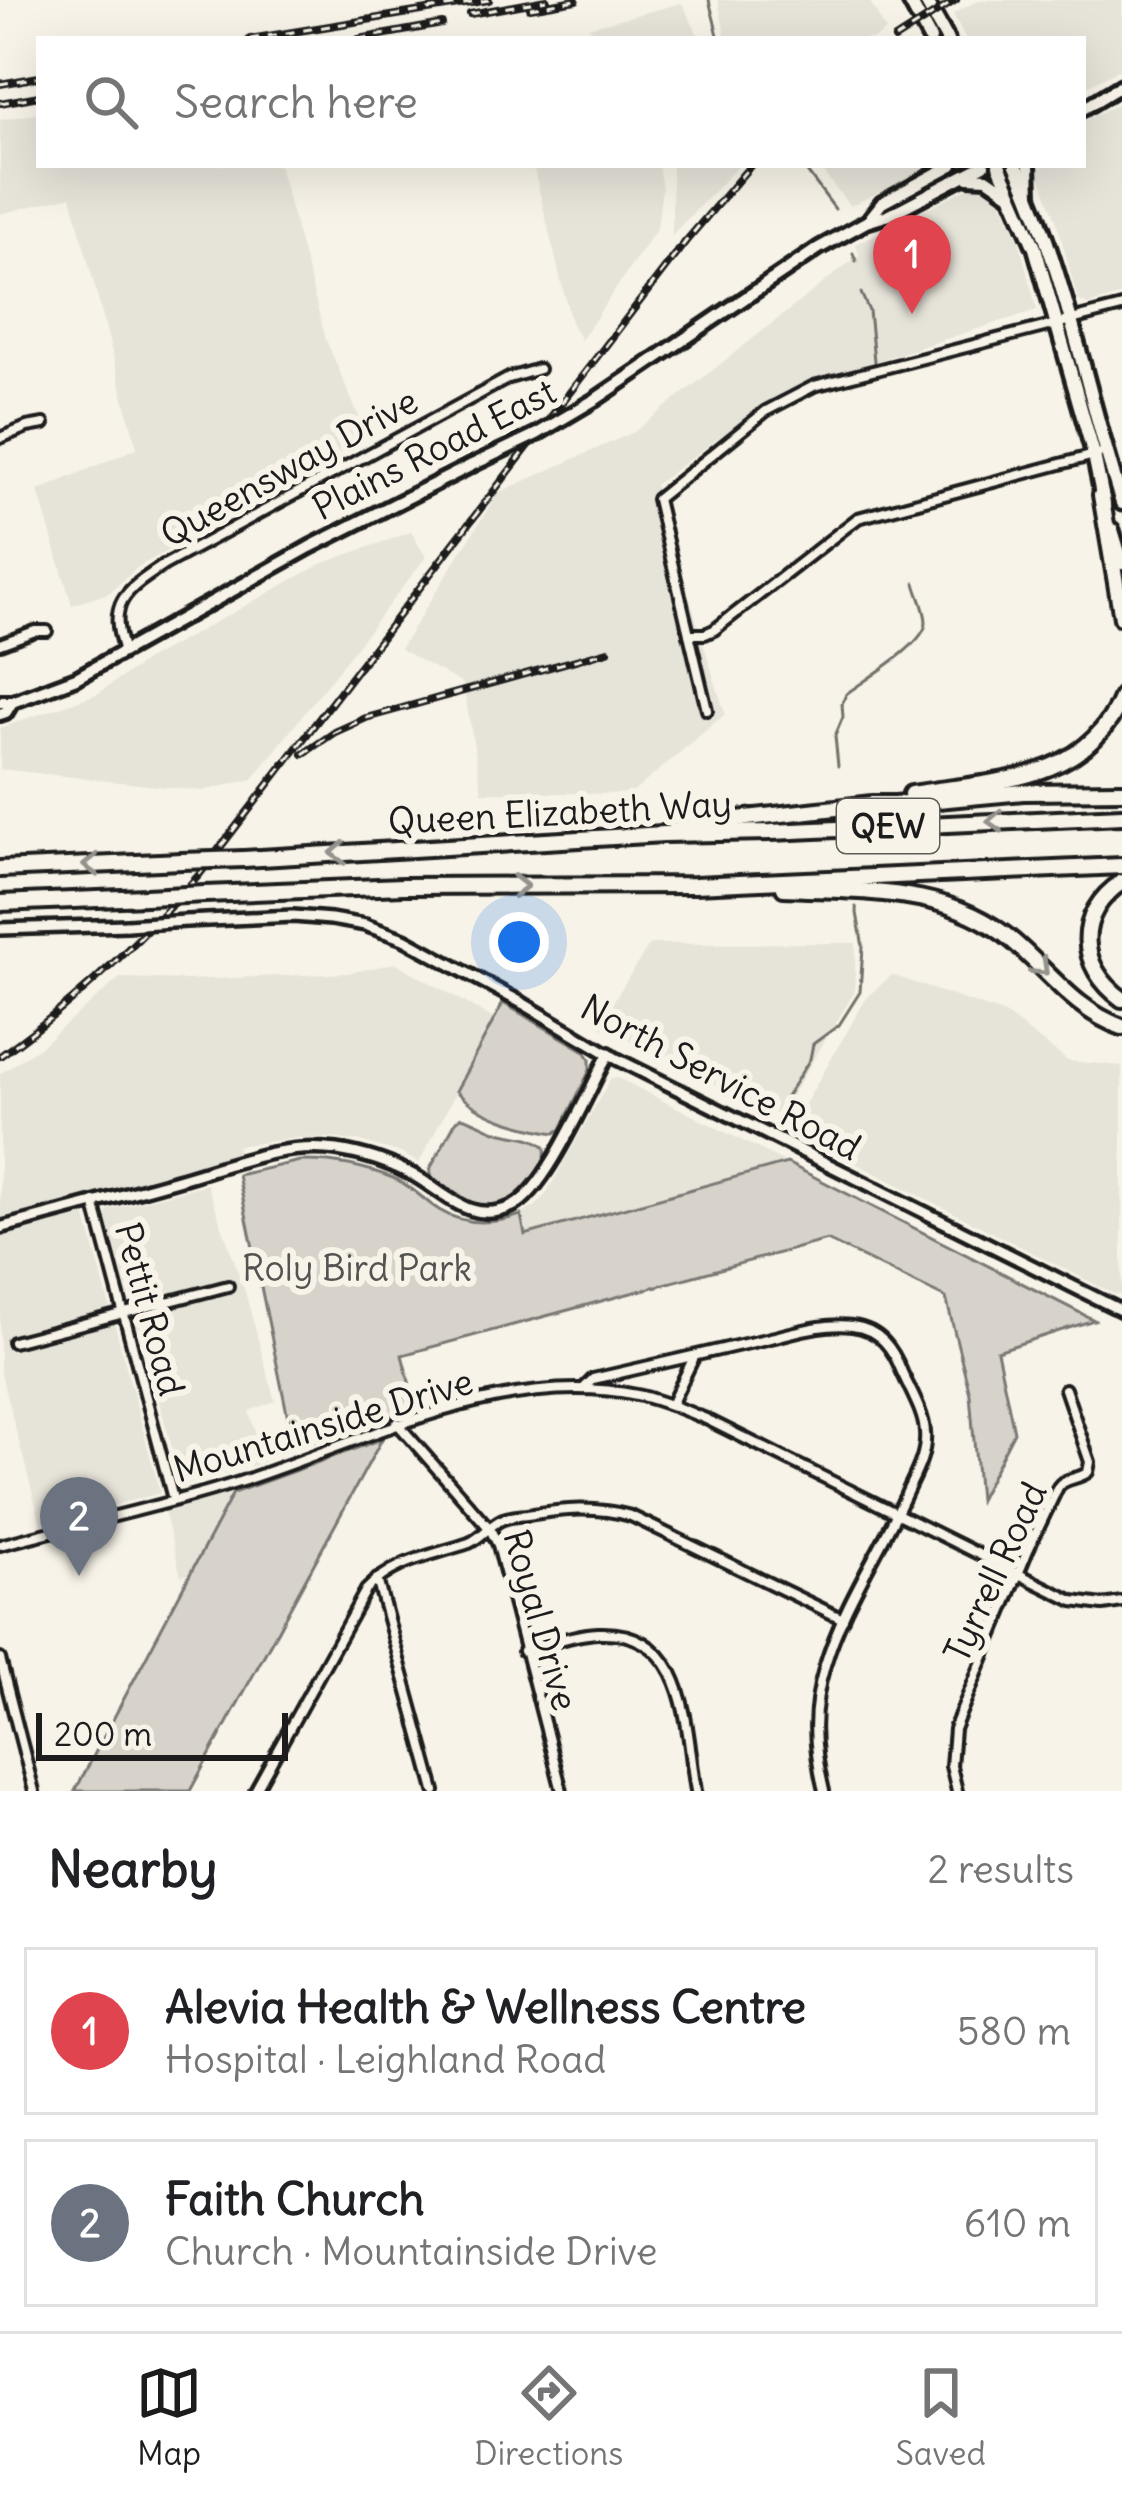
<!DOCTYPE html>
<html lang="en">
<head>
<meta charset="utf-8">
<style>
	:root { --surface:#fff; --page:#f6f6f6; --text:#202124; --muted:#757577; --line:#e0e0e0; --accent:#1c1c1c }
	body { margin:0; font-family:Delius,sans-serif; background:var(--page); color:var(--text) }
	.scale { position:absolute; left:36px; bottom:30px; width:252px; box-sizing:border-box; padding-left:12px; border:6px solid #1c1c1c; border-top:0; font-size:33px; line-height:42px; white-space:nowrap; color:#1c1c1c; -webkit-text-stroke:9px #f7f3e8; paint-order:stroke }
	.you { position:absolute; left:519px; top:942px; width:42px; height:42px; margin:-30px; border:9px solid #fff; border-radius:50%; background:#1a73e8; box-shadow:0 0 0 18px #1a73e833 }
	.badge { display:grid; place-items:center; width:78px; height:78px; border-radius:50%; background:var(--accent); color:#fff; font-size:39px; font-weight:700 }
	.pin { position:absolute; translate:-50% -99px; filter:drop-shadow(0 3px 6px #0008) }
	.pin::after { content:''; position:absolute; top:63px; width:42px; height:36px; background:inherit; clip-path:polygon(0 0,100% 0,50% 100%) }
	.list { margin:0; padding:0; list-style:none }
	h2 { display:flex; justify-content:space-between; align-items:center; height:156px; margin:0; padding:0 48px; font-size:51px }
	h2 small { font-size:39px; font-weight:400; color:var(--muted) }
	.list li { display:grid; grid-template-columns:78px 1fr auto; gap:36px; align-items:center; box-sizing:border-box; height:168px; margin:0 24px 24px; padding:0 24px; border:3px solid var(--line); border-radius:0px }
	.list b { display:block; font-size:45px; white-space:nowrap }
	.list p { margin:0; font-size:39px; white-space:nowrap; color:var(--muted) }
	.list em { font-size:39px; font-style:normal; color:var(--muted) }
	.icon { flex:none; width:66px; height:66px; fill:none; stroke:currentColor; stroke-width:2; stroke-linecap:round; stroke-linejoin:round }
	.map { position:relative; flex:none; width:1122px; height:1791px; overflow:hidden }
	.search { position:absolute; background:var(--surface); box-shadow:0 12px 48px #0002; left:36px; right:36px; top:36px; height:132px; display:flex; align-items:center; gap:30px; box-sizing:border-box; padding:0 42px; border-radius:0px; color:var(--muted); font-size:45px }
	.sheet { height:540px; background:var(--surface) }
	nav { display:flex; justify-content:space-around; align-items:center; box-sizing:border-box; height:168px; border-top:3px solid var(--line); background:var(--surface); font-size:33px; color:var(--muted) }
	nav a { display:grid; justify-items:center; gap:6px }
	nav .on { color:var(--accent) }
	.map>svg:first-child { display:block }
	.built { fill:#e6e3d9 }
	.green { fill:#d7d3cb; stroke:#7a7874; stroke-width:3 }
	.lines { fill:none; stroke-linecap:round; stroke-linejoin:round }
	.stream { stroke:#72716c; stroke-width:3 }
	.minor-casing { stroke:#1c1c1c; stroke-width:16 }
	.tertiary-casing { stroke:#1c1c1c; stroke-width:18 }
	.secondary-casing { stroke:#1c1c1c; stroke-width:20 }
	.primary-casing { stroke:#1c1c1c; stroke-width:21 }
	.motorway-casing { stroke:#1c1c1c; stroke-width:22 }
	.minor { stroke:#f7f3e8; stroke-width:8 }
	.tertiary { stroke:#f7f3e8; stroke-width:9 }
	.secondary { stroke:#f7f3e8; stroke-width:10 }
	.primary { stroke:#f7f3e8; stroke-width:12 }
	.motorway { stroke:#f7f3e8; stroke-width:14 }
	.rail-casing { stroke:#1c1c1c; stroke-width:8 }
	.rail { stroke:#f7f3e8; stroke-width:3; stroke-dasharray:9; stroke-linecap:butt }
	.tertiary-bridge-casing { stroke:#1c1c1c; stroke-width:18; stroke-linecap:butt }
	.secondary-bridge-casing { stroke:#1c1c1c; stroke-width:20; stroke-linecap:butt }
	.motorway-bridge-casing { stroke:#1c1c1c; stroke-width:22; stroke-linecap:butt }
	.tertiary-bridge { stroke:#f7f3e8; stroke-width:9 }
	.secondary-bridge { stroke:#f7f3e8; stroke-width:10 }
	.motorway-bridge { stroke:#f7f3e8; stroke-width:14 }
	.oneway { stroke:#94928c }
	.labels { text-anchor:middle; stroke-width:12; stroke-linejoin:round; paint-order:stroke }
	.shield { fill:#f7f3e8; stroke:#5e5c59; stroke-width:3 }
	.shield-label { font-size:33px; font-weight:bold; fill:#1c1c1c }
	.street-label { font-size:36px; fill:#1c1c1c; stroke:#f7f3e8 }
	.park-label { font-size:36px; fill:#545351; stroke:#f7f3e8 }
</style>
</head>
<body>
<div class="map">
<svg width="1122" height="1791" viewBox="0 0 1122 1791">
	<rect width="100%" height="100%" fill="#f7f3e8"/>
	<filter id="ink" filterUnits="userSpaceOnUse"><feTurbulence type="fractalNoise" baseFrequency=".00833" numOctaves="2"/><feDisplacementMap in="SourceGraphic" scale="24" xChannelSelector="R" yChannelSelector="G"/><feConvolveMatrix kernelMatrix="1 2 1 2 8 2 1 2 1" color-interpolation-filters="sRGB"/></filter>
	<g filter="url(#ink)">
		<g class="built">
			<polygon points="718,0 869,0 886,31 874,39 726,39"/>
			<polygon points="979,0 1122,0 1122,68 1083,88 1083,39 966,39 953,14"/>
			<polygon points="682,3 700,39 597,39 589,27"/>
			<polygon points="1122,102 1122,295 1088,305 1078,300 1056,220 1036,165 1083,165 1083,121"/>
			<polygon points="39,113 39,165 279,165 326,340 368,438 138,567 109,593 72,605 38,491 137,448 71,196 0,214 0,120"/>
			<polygon points="533,165 658,165 662,188 657,228 581,340 571,322"/>
			<polygon points="672,165 739,165 672,235"/>
			<polygon points="817,165 936,165 850,206"/>
			<polygon points="976,184 987,185 999,196 1018,237 1037,310 801,385 763,405 655,485 725,714 631,794 482,792 463,684 400,649 498,493 634,432 859,255 856,244"/>
			<polygon points="411,532 426,557 253,779 202,791 0,769 0,728 97,694 147,660 321,564"/>
			<polygon points="856,943 854,993 779,1116 598,1025 650,944"/>
			<polygon points="396,963 494,1019 419,1163 401,1153 363,1142 331,1138 295,1138 237,1146 236,1157 0,1221 0,1074 42,1045 120,978 187,980 348,973"/>
			<polygon points="892,975 1005,1014 1068,1061 1122,1066 1122,1295 1114,1294 790,1130 867,997"/>
			<polygon points="611,1078 618,1078 787,1163 524,1235 521,1215 536,1206 546,1194"/>
			<polygon points="207,1184 244,1288 275,1401 249,1411 264,1462 183,1486 106,1216 108,1210"/>
			<polygon points="85,1214 160,1493 41,1525 0,1370 0,1237"/>
			<polygon points="233,1493 189,1574 181,1576 164,1511"/>
		</g>
		<g class="green">
			<path d="M503 1003 585 1051 590 1059V1070L561 1129 555 1133C521 1127 480 1117 456 1091Z"/>
			<path d="M461 1117C475 1120 485 1128 499 1132 511 1136 527 1135 538 1142 548 1148 545 1148 545 1158 530 1187 503 1218 465 1203 454 1198 442 1187 432 1180L430 1169 456 1121Z"/>
			<path d="M300 1161C332 1160 363 1166 393 1178 411 1185 423 1200 439 1210 465 1226 494 1224 521 1215L525 1235 787 1163 1094 1320 997 1351 1014 1432 979 1500 970 1394 946 1298 827 1240 402 1355 416 1408 294 1447 238 1175Z"/>
			<polygon points="382,1439 190,1791 75,1791 233,1493"/>
		</g>
		<g class="lines">
			<g class="stream">
				<polyline points="709,0 719,39"/>
				<polyline points="802,165 835,209"/>
				<polyline points="853,253 856,261"/>
				<polyline points="861,293 869,311 874,361"/>
				<path d="M838 766 835 736 843 717 842 704 846 694C864 680 926 644 926 622 926 610 918 595 915 583"/>
				<polyline points="786,1097 810,1059 813,1044 839,1025 860,992 863,947 856,907"/>
			</g>
			<defs>
				<g id="minor">
					<polyline points="0,438 27,427 44,424"/>
					<polyline points="689,634 705,634 714,630 858,518 1098,454"/>
					<polyline points="0,644 35,631 47,631"/>
					<path d="M124 651C107 602 125 591 164 565L509 378 539 369"/>
					<polyline points="707,710 657,499 766,411 814,386 1122,307"/>
					<polyline points="94,1202 173,1499"/>
					<polyline points="13,1342 228,1286"/>
					<path d="M583 1389 593 1379C649 1366 705 1353 762 1340 790 1334 823 1322 852 1326 880 1329 893 1349 902 1372 910 1390 924 1413 925 1432 927 1454 916 1473 907 1492 881 1550 843 1604 825 1665 811 1711 813 1745 824 1791"/>
					<polyline points="671,1405 694,1357"/>
					<polyline points="397,1423 490,1529 498,1545 562,1791"/>
					<path d="M0 1545C79 1524 161 1507 239 1482 362 1442 505 1367 637 1395 661 1400 684 1410 706 1419L1073 1601 1103 1605 1122 1602"/>
					<polyline points="377,1579 435,1791"/>
					<path d="M523 1651C547 1645 573 1634 598 1633 689 1629 685 1727 696 1791"/>
					<polyline points="0,1659 34,1791"/>
					<path d="M255 1791 366 1590C395 1560 431 1556 469 1543 481 1538 488 1527 499 1521 507 1516 519 1516 527 1515 564 1509 595 1506 631 1516L843 1619"/>
					<path d="M957 1791 951 1766 954 1729 1028 1550 1058 1487C1065 1477 1078 1480 1088 1472L1090 1462 1065 1389"/>
				</g>
				<g id="tertiary">
					<polyline points="186,921 293,916 331,919 365,925 404,939 524,1004 617,1059 1122,1311"/>
					<polyline points="0,929 127,925"/>
					<path d="M0 1228C59 1212 118 1197 177 1180 228 1166 282 1142 337 1150 364 1154 391 1163 415 1176 447 1194 472 1226 513 1206 547 1190 589 1089 609 1053"/>
				</g>
				<g id="secondary">
					<polyline points="1083,109 1122,85"/>
					<polyline points="1029,165 1030,195"/>
					<polyline points="968,177 987,178 1010,194"/>
					<polyline points="870,218 882,203 952,165"/>
					<polyline points="596,399 819,248 866,222 889,215 984,165"/>
					<polyline points="0,702 12,702 76,678 310,547 472,465"/>
					<polyline points="0,714 6,712 12,702"/>
				</g>
				<g id="primary">
					<polyline points="909,0 930,39"/>
					<polyline points="925,0 947,39"/>
					<polyline points="999,165 1035,248 1094,455 1104,504"/>
					<path d="M1016 165C1066 272 1086 391 1122 503"/>
					<polyline points="1112,530 1122,563"/>
				</g>
				<g id="motorway">
					<polyline points="1101,495 1122,618"/>
					<path d="M911 794C991 781 1088 783 1122 696"/>
					<polyline points="674,831 693,824 872,804 895,804 1023,792 1122,791"/>
					<polyline points="244,859 664,834 771,832 1122,816"/>
					<polyline points="0,869 182,861"/>
					<path d="M1122 882C1075 913 1077 967 1122 999"/>
					<path d="M784 888C864 892 949 886 1014 942 1049 972 1076 1011 1122 1027"/>
					<polyline points="205,894 403,886 695,885 1122,866"/>
					<polyline points="0,903 146,897"/>
				</g>
			</defs>
			<use href="#minor" class="minor-casing"/>
			<use href="#tertiary" class="tertiary-casing"/>
			<use href="#secondary" class="secondary-casing"/>
			<use href="#primary" class="primary-casing"/>
			<use href="#motorway" class="motorway-casing"/>
			<use href="#minor" class="minor"/>
			<use href="#tertiary" class="tertiary"/>
			<use href="#secondary" class="secondary"/>
			<use href="#primary" class="primary"/>
			<use href="#motorway" class="motorway"/>
			<defs>
				<g id="rail">
					<polyline points="530,8 576,0"/>
					<polyline points="470,14 547,0"/>
					<polyline points="250,39 489,0"/>
					<polyline points="359,39 442,24"/>
					<polyline points="895,39 956,0"/>
					<polyline points="0,84 39,77"/>
					<polyline points="0,103 39,96"/>
					<polyline points="303,754 335,732 366,718 608,651"/>
					<path d="M0 1056C74 1004 139 942 199 875L686 241 751 165"/>
				</g>
			</defs>
			<use href="#rail" class="rail-casing"/>
			<use href="#rail" class="rail"/>
			<defs>
				<polyline id="tertiary-bridge" points="127,925 186,921"/>
				<polyline id="secondary-bridge" points="472,465 537,434 596,399"/>
				<g id="motorway-bridge">
					<polyline points="182,861 244,859"/>
					<polyline points="146,897 205,894"/>
				</g>
			</defs>
			<use href="#tertiary-bridge" class="tertiary-bridge-casing"/>
			<use href="#secondary-bridge" class="secondary-bridge-casing"/>
			<use href="#motorway-bridge" class="motorway-bridge-casing"/>
			<use href="#tertiary-bridge" class="tertiary-bridge"/>
			<use href="#secondary-bridge" class="secondary-bridge"/>
			<use href="#motorway-bridge" class="motorway-bridge"/>
		</g>
		<defs><path id="oneway-chevron" d="M-2-3.5L2.5 0L-2 3.5" fill="none" stroke-width="1.6" stroke-linecap="round" stroke-linejoin="round" transform="scale(3)"/></defs>
		<g class="oneway">
			<use href="#oneway-chevron" transform="translate(995 821) rotate(177)"/>
			<use href="#oneway-chevron" transform="translate(338 853) rotate(177)"/>
			<use href="#oneway-chevron" transform="translate(91 865) rotate(178)"/>
			<use href="#oneway-chevron" transform="translate(520 886)"/>
			<use href="#oneway-chevron" transform="translate(1041 968) rotate(44)"/>
		</g>
	</g>
	<g class="labels">
		<rect class="shield" x="837" y="799" width="102" height="54" rx="9"/>
		<g class="shield-label">
			<text x="888" y="838">QEW</text>
		</g>
		<g class="street-label">
			<text transform="translate(434 449) rotate(-27)" y="13">Plains Road East</text>
			<text transform="translate(289 467) rotate(-29)" y="13">Queensway Drive</text>
			<text transform="translate(560 812) rotate(-3)" y="13">Queen Elizabeth Way</text>
			<text transform="translate(721 1077) rotate(28)" y="13">North Service Road</text>
			<text transform="translate(150 1309) rotate(75)" y="13">Pettit Road</text>
			<text transform="translate(323 1425) rotate(-17)" y="13">Mountainside Drive</text>
			<text transform="translate(995 1572) rotate(-65)" y="13">Tyrrell Road</text>
			<text transform="translate(541 1620) rotate(74)" y="13">Royal Drive</text>
		</g>
		<g class="park-label">
			<text x="357" y="1281">Roly Bird Park</text>
		</g>
	</g>
</svg>
<div class="scale">200 m</div>
<div class="you"></div>
<div class="pin badge" style="left:912px;top:314px;background:#e0444e">1</div>
<div class="pin badge" style="left:79px;top:1576px;background:#6b7280">2</div>
<div class="search"><svg class="icon" aria-label="search" viewBox="0 0 24 24"><circle cx="10" cy="10" r="6"/><path d="M15 15l6 6"/></svg>Search here</div>
</div>
<section class="sheet">
<h2>Nearby<small>2 results</small></h2>
<ul class="list">
<li><span class="badge" style="background:#e0444e">1</span><div><b>Alevia Health &amp; Wellness Centre</b><p>Hospital · Leighland Road</p></div><em>580 m</em></li>
<li><span class="badge" style="background:#6b7280">2</span><div><b>Faith Church</b><p>Church · Mountainside Drive</p></div><em>610 m</em></li>
</ul>
</section>
<nav>
<a class="on"><svg class="icon" aria-label="map" viewBox="0 0 24 24"><path d="M3 6l6-2 6 2 6-2v14l-6 2-6-2-6 2zM9 4v14M15 6v14"/></svg>Map</a>
<a><svg class="icon" aria-label="directions" viewBox="0 0 24 24"><path d="M12 3l9 9-9 9-9-9zM9 14v-3h6M13 9l2 2-2 2"/></svg>Directions</a>
<a><svg class="icon" aria-label="saved" viewBox="0 0 24 24"><path d="M7 4h10v16l-5-4-5 4z"/></svg>Saved</a>
</nav>
</body>
</html>
